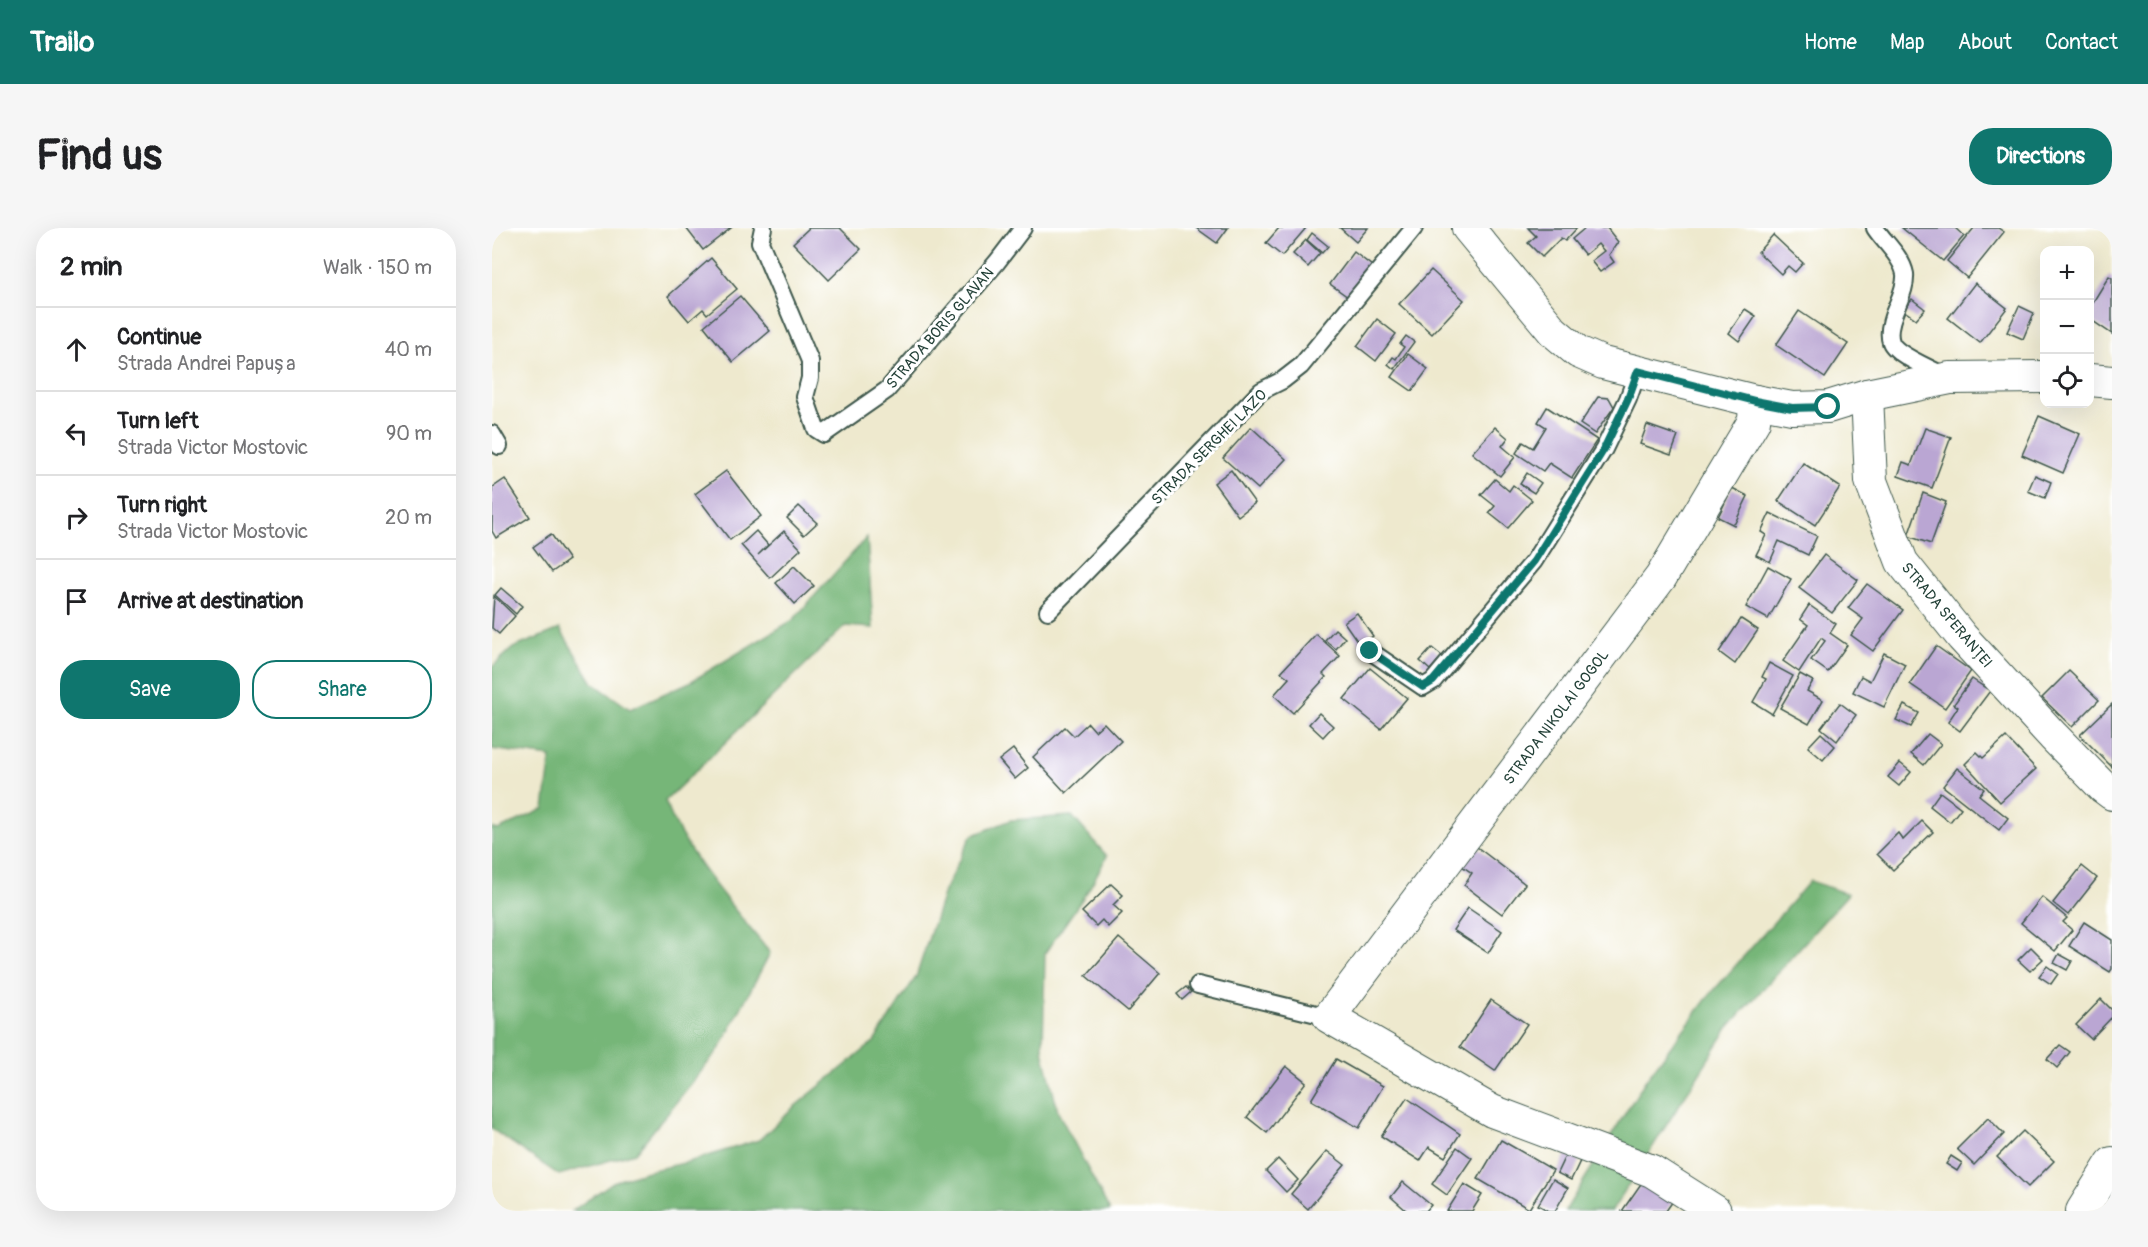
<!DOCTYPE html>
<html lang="en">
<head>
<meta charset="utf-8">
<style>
	:root { --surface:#fff; --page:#f6f6f6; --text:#202124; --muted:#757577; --line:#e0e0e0; --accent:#0f766e }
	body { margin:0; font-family:Pangolin,sans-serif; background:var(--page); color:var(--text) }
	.controls { position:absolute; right:18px; top:18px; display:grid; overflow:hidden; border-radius:12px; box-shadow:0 6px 24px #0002 }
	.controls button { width:54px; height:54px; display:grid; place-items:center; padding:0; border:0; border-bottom:2px solid var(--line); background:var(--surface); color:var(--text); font:30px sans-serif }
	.stop { position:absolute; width:18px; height:18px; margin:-14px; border:4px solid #0f766e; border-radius:50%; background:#fff }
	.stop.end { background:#0f766e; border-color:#fff; box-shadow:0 2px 6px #0008 }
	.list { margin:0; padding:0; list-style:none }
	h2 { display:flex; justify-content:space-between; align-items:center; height:78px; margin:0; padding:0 24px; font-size:26px }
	h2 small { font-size:20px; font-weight:400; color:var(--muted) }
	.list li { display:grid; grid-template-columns:39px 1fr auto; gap:18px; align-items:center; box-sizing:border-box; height:84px; padding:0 24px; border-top:2px solid var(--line) }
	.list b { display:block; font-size:22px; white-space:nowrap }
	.list p { margin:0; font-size:20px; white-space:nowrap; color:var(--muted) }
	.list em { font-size:20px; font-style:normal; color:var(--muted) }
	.actions { display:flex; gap:12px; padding:18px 24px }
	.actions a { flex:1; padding:14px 0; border:2px solid var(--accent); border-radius:24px; text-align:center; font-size:21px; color:var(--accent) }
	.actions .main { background:var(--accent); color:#fff }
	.icon { flex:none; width:33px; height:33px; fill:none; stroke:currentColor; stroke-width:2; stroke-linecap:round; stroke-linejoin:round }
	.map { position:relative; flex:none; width:1620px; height:983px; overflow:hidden; border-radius:24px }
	header { display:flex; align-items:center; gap:36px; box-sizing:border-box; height:84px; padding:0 30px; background:var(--accent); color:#fff }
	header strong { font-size:28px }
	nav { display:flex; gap:33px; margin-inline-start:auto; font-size:21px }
	.intro { display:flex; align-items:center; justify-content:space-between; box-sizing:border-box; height:144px; padding:0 36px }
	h1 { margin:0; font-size:42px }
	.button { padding:15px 27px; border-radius:24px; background:var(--accent); color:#fff; font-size:21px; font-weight:700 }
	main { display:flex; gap:36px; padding:0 36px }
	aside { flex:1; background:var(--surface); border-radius:24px; box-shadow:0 6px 24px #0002 }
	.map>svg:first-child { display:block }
	.forest { fill:#76b678; stroke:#4a7a56; stroke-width:1.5 }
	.building { fill:#baa6d3 }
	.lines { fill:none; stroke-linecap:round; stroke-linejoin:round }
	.service-casing { stroke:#3e574b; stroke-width:20 }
	.minor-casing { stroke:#3e574b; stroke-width:34 }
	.service { stroke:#fff; stroke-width:16 }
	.minor { stroke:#fff; stroke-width:32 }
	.route { stroke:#0f766e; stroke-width:8 }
	.labels { text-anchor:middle; stroke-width:6; stroke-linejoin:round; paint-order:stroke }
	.street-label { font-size:15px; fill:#1f3d34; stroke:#fff }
</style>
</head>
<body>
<header>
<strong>Trailo</strong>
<nav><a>Home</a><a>Map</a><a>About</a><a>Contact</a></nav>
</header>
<div class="intro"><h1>Find us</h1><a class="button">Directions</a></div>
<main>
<aside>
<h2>2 min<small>Walk · 150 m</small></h2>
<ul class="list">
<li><svg class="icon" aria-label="ahead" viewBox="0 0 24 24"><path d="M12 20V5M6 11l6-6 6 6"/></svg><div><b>Continue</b><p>Strada Andrei Papușa</p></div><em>40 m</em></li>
<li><svg class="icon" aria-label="left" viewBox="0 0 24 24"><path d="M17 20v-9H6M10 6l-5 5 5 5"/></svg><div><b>Turn left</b><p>Strada Victor Mostovic</p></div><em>90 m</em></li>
<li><svg class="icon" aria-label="right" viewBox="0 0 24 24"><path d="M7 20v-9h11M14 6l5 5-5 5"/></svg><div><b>Turn right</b><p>Strada Victor Mostovic</p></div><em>20 m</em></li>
<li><svg class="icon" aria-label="arrive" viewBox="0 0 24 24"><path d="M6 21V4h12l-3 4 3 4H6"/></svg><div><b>Arrive at destination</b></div></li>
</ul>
<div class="actions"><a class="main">Save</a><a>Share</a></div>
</aside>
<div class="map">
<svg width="1620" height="983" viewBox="0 0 1620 983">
	<rect width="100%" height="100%" fill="#fff"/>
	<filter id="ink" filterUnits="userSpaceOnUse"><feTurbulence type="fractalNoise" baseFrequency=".0167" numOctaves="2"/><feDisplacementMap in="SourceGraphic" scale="12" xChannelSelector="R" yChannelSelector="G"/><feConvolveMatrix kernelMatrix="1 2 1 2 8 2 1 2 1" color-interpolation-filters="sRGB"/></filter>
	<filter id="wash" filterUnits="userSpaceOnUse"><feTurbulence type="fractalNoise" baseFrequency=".008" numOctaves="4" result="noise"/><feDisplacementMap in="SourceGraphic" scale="24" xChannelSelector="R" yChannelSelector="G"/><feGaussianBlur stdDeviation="1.35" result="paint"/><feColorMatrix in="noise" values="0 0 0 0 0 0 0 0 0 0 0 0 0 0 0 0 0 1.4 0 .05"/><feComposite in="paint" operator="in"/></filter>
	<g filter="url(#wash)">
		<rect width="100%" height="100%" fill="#eee9ce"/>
		<g class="forest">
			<path d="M375 309 381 400 353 398 173 573C195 630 240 677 278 725L228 820 143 925 67 947 0 901V600L6 602 52 581 59 529 0 521V439L21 420 68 401 101 455 138 481 198 454 301 392Z"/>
			<polygon points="580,588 615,628 597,661 553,725 551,822 566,884 618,983 80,983 121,954 152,944 196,934 267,912 302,879 382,814 424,749 452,663 479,608 519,592"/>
			<polygon points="1318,653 1356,666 1236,800 1120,983 1073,983 1153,853 1216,769"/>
		</g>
		<g id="blocks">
			<g class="building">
				<polygon points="194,0 239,0 211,22"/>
				<polygon points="317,0 348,0 369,21 337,52 301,15"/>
				<polygon points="704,0 736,0 725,15"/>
				<polygon points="787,0 814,0 790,28 774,15"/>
				<polygon points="848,0 876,0 864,14"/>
				<polygon points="1036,0 1085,0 1073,13 1069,10 1050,29 1036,15 1044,8"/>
				<polygon points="1093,0 1115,0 1126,14 1117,27 1122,34 1108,44 1099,33 1112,23 1106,16 1093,27 1080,11"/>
				<polygon points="1410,0 1463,0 1472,8 1451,33"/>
				<polygon points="1482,0 1506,0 1512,4 1475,50 1455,33"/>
				<polygon points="820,5 836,18 830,25 815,12"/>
				<polygon points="1281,7 1311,35 1303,44 1296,38 1289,46 1266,24"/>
				<polygon points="814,12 828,25 816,39 801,26"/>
				<polygon points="862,24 880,38 856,69 838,56"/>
				<polygon points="219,30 245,61 215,86 211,81 197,93 176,68"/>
				<polygon points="939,42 972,72 940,106 907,76"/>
				<polygon points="1617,48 1620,50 1620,106 1598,91 1598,79"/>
				<polygon points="1483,55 1515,80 1488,115 1456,90"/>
				<polygon points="248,68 278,103 241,134 212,98"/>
				<polygon points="1420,71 1433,81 1424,91 1411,82"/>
				<polygon points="1527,78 1542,85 1531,111 1515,104"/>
				<polygon points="1253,81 1264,88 1247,113 1237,105"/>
				<polygon points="1307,83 1356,116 1333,150 1284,117"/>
				<polygon points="885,91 904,106 884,133 865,118"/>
				<polygon points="914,108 922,114 902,141 896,136 901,129 904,131 912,119 908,116"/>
				<polygon points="916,126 936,141 920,163 900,149"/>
				<polygon points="1106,169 1117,170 1122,179 1103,206 1088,196"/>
				<polygon points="1055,179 1105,212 1080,250 1057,235 1051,243 1024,225 1031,214 1041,220 1054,199 1046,194"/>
				<polygon points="1547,188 1588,206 1571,245 1530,227"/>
				<polygon points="1155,197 1186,208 1179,227 1148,216"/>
				<polygon points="759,199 794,231 766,261 731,230"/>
				<polygon points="1003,199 1016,210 1010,218 1023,229 1008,248 980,225"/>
				<polygon points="1433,200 1459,209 1440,260 1406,248 1411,234 1419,237"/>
				<polygon points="1311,235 1348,259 1323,297 1286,273"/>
				<polygon points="739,242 763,275 746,288 722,255"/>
				<polygon points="234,243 269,288 238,312 203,266"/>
				<polygon points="1035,245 1049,255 1042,265 1028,256"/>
				<polygon points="1543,247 1559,254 1553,270 1536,263"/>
				<polygon points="13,251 38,289 4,310 0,303 0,260"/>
				<polygon points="1003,251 1017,263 1021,257 1040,272 1016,300 997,285 1003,278 989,267"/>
				<polygon points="1240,260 1256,268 1242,297 1226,289"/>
				<polygon points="1431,265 1454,274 1439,316 1416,308"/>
				<polygon points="307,278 325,295 312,307 295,290"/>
				<polygon points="1278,285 1325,308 1316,327 1287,313 1278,334 1264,327 1274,307 1269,304"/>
				<polygon points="264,303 276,317 266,327 292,303 309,321 278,350 249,317"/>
				<polygon points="59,306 77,332 60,344 41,319"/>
				<polygon points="1332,327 1366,352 1340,385 1307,360"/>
				<polygon points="302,338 322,358 303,376 284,355"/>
				<polygon points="1276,338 1299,351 1276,391 1254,379"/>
				<polygon points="1375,356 1411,382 1381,423 1359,407 1371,391 1356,380"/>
				<polygon points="9,360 30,378 24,386 3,367"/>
				<polygon points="2,368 23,388 7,406 0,400"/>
				<polygon points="1317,377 1344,396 1338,405 1355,417 1336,444 1319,432 1333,413 1329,410 1307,444 1291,433 1316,397 1308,391"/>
				<polygon points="865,385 881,408 868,417 852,394"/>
				<polygon points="1249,391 1266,402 1243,436 1227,424"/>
				<polygon points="843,401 853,410 844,421 833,412"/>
				<polygon points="824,406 848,428 831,446 834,449 801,485 782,467 797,450 789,444"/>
				<polygon points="1444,418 1479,443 1453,480 1418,456"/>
				<polygon points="940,420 950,428 938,442 928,433"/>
				<polygon points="1392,425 1413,436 1392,479 1361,464 1369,448 1378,453"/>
				<polygon points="1277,435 1301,448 1280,486 1261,474 1274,451 1270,449"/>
				<polygon points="878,440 915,470 889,501 852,471"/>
				<polygon points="1577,443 1607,472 1580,499 1550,470"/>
				<polygon points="1308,446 1321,453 1315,463 1331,472 1317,496 1288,480"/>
				<polygon points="1480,451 1498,463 1468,503 1456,494 1466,479 1462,476"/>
				<polygon points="1348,475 1364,487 1345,513 1329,500"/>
				<polygon points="1620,476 1620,539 1588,507"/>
				<polygon points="1412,477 1427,485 1419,499 1404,492"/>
				<polygon points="827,485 841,498 831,509 817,496"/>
				<polygon points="596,495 603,503 612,495 629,513 574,565 541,529 573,499 582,508"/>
				<polygon points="1329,505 1343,518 1331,532 1316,519"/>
				<polygon points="1436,506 1449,516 1432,537 1419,526"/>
				<polygon points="1514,509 1544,541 1508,574 1473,536 1485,524 1491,530"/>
				<polygon points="521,521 536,540 523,551 507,532"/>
				<polygon points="1408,535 1419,544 1407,558 1396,549"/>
				<polygon points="1465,540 1492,561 1487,567 1516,590 1507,602 1451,558"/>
				<polygon points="1448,564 1469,580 1458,594 1438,578"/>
				<polygon points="1430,593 1441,604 1401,642 1385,626 1406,605 1411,612"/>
				<polygon points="985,619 1033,656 1010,686 972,657 980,645 970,638"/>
				<polygon points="1590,638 1605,650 1576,687 1561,675"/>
				<polygon points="619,656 631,667 621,677 630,685 616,699 610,692 604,698 590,684"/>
				<polygon points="1550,669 1575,690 1571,694 1580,702 1563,723 1529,695"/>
				<polygon points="976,680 1010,703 996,725 961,702"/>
				<polygon points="1592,694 1620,712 1620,741 1618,744 1577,718"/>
				<polygon points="627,710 668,745 636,783 594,748"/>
				<polygon points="1539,719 1551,731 1538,743 1526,732"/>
				<polygon points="1567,726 1580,733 1575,742 1562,735"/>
				<polygon points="1555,738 1566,746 1559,756 1547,748"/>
				<polygon points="694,759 699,764 690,772 685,766"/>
				<polygon points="1609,771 1620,782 1620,789 1599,811 1584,797"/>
				<polygon points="999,772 1035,796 1003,843 968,819"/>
				<polygon points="1568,817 1578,824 1565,840 1555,831"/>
				<polygon points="844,831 891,858 867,900 819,872"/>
				<polygon points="794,838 814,854 775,905 755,889"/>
				<polygon points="915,870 968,906 953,929 937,919 928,933 889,908"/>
				<polygon points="1496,890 1512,906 1482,937 1465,921"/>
				<polygon points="1531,903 1562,933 1536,959 1505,929"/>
				<polygon points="1009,912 1061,942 1037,981 986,951"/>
				<polygon points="965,919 980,930 955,967 940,956"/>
				<polygon points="835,923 853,937 816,981 799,966"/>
				<polygon points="1074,926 1088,933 1079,952 1065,945"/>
				<polygon points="1459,928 1470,935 1465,943 1454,936"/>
				<polygon points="786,931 806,952 794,964 774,943"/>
				<polygon points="1153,950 1183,970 1174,983 1130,983"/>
				<polygon points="1061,951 1076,960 1063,983 1057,983 1046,977"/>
				<polygon points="911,954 939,977 934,983 915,983 899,969"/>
				<polygon points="972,956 990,967 980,983 955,983"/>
			</g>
		</g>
	</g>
	<g filter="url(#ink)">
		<use href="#blocks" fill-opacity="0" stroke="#3e574b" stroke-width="1.5"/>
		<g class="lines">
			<defs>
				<g id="service">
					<polyline points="271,0 268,14 318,133 318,150 313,169 324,201 332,206 395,162 505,34 531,0"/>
					<path d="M1383 0C1392 14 1410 29 1413 46 1414 57 1409 68 1405 78 1401 87 1395 103 1399 114 1403 126 1441 142 1453 148"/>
					<polyline points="0,206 7,218"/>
					<polyline points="556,383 769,163 791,152 809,138 922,0"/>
					<polyline points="878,423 931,459 941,453 1042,333 1112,221 1136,171 1146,143"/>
					<polyline points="706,757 837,789"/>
				</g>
				<g id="minor">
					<polyline points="976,0 1061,103 1086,124 1111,135 1263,173 1300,180 1336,179 1375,167 1458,150 1552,149"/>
					<polyline points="1598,152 1620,154"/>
					<polyline points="1375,167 1379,253 1410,334 1470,409 1561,508 1612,560 1620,566"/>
					<polyline points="1223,983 1160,943 1000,883 837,789 1169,349 1262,193 1263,173"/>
					<polyline points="1590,983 1620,935"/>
				</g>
			</defs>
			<use href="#service" class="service-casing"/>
			<use href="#minor" class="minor-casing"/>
			<use href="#service" class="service"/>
			<use href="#minor" class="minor"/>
		</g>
	</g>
	<g class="lines" filter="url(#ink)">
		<polyline class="route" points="878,423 931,459 941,453 1042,333 1112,221 1136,171 1146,143 1263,173 1300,180 1336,179"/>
	</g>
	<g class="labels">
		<g class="street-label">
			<text transform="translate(448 100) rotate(-49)" y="5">STRADA BORIS GLAVAN</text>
			<text transform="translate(717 219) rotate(-45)" y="5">STRADA SERGHEI LAZO</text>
			<text transform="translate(1455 387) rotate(50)" y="5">STRADA SPERANȚEI</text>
			<text transform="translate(1064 489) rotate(-53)" y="5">STRADA NIKOLAI GOGOL</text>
		</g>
	</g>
</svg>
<div class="controls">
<button>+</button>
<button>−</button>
<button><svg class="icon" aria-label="locate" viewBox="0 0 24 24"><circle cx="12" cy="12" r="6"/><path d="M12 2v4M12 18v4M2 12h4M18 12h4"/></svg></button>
</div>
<div class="stop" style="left:1336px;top:179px"></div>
<div class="stop end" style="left:878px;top:423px"></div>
</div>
</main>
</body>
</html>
